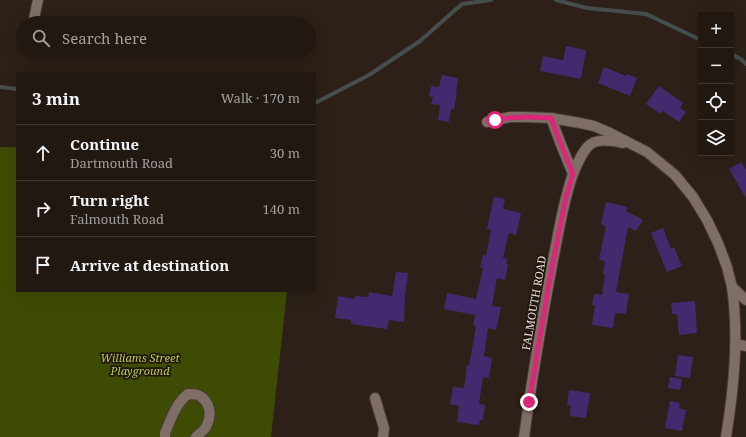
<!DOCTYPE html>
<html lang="en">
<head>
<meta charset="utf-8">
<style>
	:root { --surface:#211812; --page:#2d2520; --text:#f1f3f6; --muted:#a2a09f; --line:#3e3732 }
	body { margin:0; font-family:"Noto Serif",serif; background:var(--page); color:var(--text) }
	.controls { position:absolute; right:12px; top:12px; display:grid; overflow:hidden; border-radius:0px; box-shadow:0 4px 16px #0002 }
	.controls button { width:36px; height:36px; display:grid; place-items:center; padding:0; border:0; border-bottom:1px solid var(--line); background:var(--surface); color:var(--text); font:20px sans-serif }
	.stop { position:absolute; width:12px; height:12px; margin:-9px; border:3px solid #db2777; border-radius:50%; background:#fff }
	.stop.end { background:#db2777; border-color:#fff; box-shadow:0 1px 4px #0008 }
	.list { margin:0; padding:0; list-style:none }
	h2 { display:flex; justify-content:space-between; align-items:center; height:52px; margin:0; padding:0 16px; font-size:17px }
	h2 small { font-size:13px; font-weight:400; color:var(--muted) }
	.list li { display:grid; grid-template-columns:26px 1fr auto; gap:12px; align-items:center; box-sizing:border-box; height:56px; padding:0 16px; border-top:1px solid var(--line) }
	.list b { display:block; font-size:15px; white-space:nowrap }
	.list p { margin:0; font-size:13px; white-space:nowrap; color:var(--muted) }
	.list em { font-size:13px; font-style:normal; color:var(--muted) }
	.icon { flex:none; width:22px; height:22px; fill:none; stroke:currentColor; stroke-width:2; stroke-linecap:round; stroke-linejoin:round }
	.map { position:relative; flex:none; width:746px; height:437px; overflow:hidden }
	.search { position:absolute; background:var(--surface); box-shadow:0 4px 16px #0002; left:16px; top:16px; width:300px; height:44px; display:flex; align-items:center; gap:10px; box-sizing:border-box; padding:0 14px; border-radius:22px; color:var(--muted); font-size:15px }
	.panel { position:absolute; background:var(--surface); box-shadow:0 4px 16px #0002; left:16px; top:72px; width:300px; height:220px; border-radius:0px }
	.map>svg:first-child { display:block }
	.green { fill:#3e4b02 }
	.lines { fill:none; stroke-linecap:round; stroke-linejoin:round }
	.stream { stroke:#464e4d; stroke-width:4 }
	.building { fill:#432a6f }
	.street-casing { stroke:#463c37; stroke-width:12 }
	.street { stroke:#7e6e65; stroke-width:10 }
	.route { stroke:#db2777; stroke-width:5 }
	.labels { text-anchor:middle; stroke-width:3.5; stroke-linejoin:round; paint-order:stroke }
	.street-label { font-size:11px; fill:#e6ddd8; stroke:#23160f }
	.park-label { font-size:11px; font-style:italic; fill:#b4cd5a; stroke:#23160f }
</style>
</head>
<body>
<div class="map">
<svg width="746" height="437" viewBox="0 0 746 437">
	<rect width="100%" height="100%" fill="#2c2018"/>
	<polygon class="green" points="0,147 17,147 17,291 287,291 271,437 0,437"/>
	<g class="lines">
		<g class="stream">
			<polyline points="556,0 587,8 646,14 701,40"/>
			<polyline points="731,54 741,59 746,64"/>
			<polyline points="0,87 17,89"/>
			<polyline points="315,103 369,75 420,41 462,4 491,0"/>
		</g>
	</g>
	<g class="building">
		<polygon points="566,46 586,50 581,79 540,71 543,56 563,60"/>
		<polygon points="604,67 626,76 627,74 637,78 630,96 598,83"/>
		<polygon points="442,75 458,78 456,92 457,93 454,109 451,109 449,122 438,120 440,105 431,104 433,97 429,96 431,86 439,87"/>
		<polygon points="659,86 683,103 680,108 686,112 679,122 663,111 661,114 646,104"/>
		<polygon points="741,162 746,170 746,198 729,169"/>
		<polygon points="494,197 505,199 503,209 521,213 516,235 509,233 503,258 507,259 506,264 508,264 505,280 497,278 492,306 501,307 496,330 488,328 484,356 492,358 489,378 483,377 479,404 485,405 483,420 480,420 479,425 457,422 459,406 450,404 453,387 464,388 467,365 469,366 476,326 473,325 475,315 444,309 447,293 476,299 483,268 480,267 483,255 486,255 491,230 487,229"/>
		<polygon points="606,202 627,207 626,211 643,220 636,231 628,227 616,292 629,294 626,314 615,313 613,328 592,325 595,305 592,305 594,294 602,295 605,275 603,274 605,261 599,260 606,226 601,224"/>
		<polygon points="663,228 671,249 674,247 682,266 667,272 651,233"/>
		<polygon points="396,272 408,273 405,296 404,322 389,320 387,329 351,324 351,320 335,318 338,296 354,299 355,296 368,297 369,292 392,296"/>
		<polygon points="695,301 697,333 679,335 677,314 672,314 671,303"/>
		<polygon points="678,355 693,357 690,378 675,376"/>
		<polygon points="670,377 682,379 680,390 668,388"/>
		<polygon points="569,390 590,393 586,418 570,416 571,405 567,405"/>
		<polygon points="670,401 680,403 679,408 686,410 682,431 665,428"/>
	</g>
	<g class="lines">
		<defs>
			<g id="street">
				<polyline points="33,23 38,0"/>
				<polyline points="487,122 510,117 524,117 551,118 580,123 594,126 608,132 647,152 675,175 693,197 707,220 718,243 727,267 732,287 746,300"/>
				<path d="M573 174C577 165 583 149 591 144 599 138 614 141 623 143"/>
				<polyline points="736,344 746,346"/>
				<polyline points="375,398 384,428 383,437"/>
				<path d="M165 437V433C171 419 176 403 188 394 191 394 195 394 198 395 210 401 212 414 207 425 205 430 200 433 196 437"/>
				<path d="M524 437C532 378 542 319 553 260 559 231 563 202 573 174L560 142 551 118"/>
				<path d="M726 437C734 387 739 337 732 287"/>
			</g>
		</defs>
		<use href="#street" class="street-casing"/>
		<use href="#street" class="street"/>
	</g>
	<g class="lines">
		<path class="route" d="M495 120C514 116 532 117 551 118L560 142 573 174 566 197 549 283 529 402"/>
	</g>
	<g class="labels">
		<g class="street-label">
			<text transform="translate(534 303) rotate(-80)" y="4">FALMOUTH ROAD</text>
		</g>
		<g class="park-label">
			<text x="140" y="362">Williams Street<tspan x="140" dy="13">Playground</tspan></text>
		</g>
	</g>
</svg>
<div class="controls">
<button>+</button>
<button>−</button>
<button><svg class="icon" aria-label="locate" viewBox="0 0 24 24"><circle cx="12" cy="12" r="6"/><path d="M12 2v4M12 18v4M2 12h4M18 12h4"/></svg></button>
<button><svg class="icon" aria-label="layers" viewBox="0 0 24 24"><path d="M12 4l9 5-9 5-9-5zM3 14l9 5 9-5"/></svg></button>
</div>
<div class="stop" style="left:495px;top:120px"></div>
<div class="stop end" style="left:529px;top:402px"></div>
<div class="search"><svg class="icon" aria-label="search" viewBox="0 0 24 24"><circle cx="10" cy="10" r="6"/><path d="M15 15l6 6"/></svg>Search here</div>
<section class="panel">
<h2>3 min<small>Walk · 170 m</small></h2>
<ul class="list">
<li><svg class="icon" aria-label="ahead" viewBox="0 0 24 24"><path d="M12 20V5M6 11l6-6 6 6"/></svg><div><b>Continue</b><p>Dartmouth Road</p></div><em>30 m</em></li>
<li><svg class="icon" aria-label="right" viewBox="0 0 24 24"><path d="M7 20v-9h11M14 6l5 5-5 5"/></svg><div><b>Turn right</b><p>Falmouth Road</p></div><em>140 m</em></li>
<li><svg class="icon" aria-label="arrive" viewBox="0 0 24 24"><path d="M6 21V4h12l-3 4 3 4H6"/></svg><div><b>Arrive at destination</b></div></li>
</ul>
</section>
</div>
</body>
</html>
